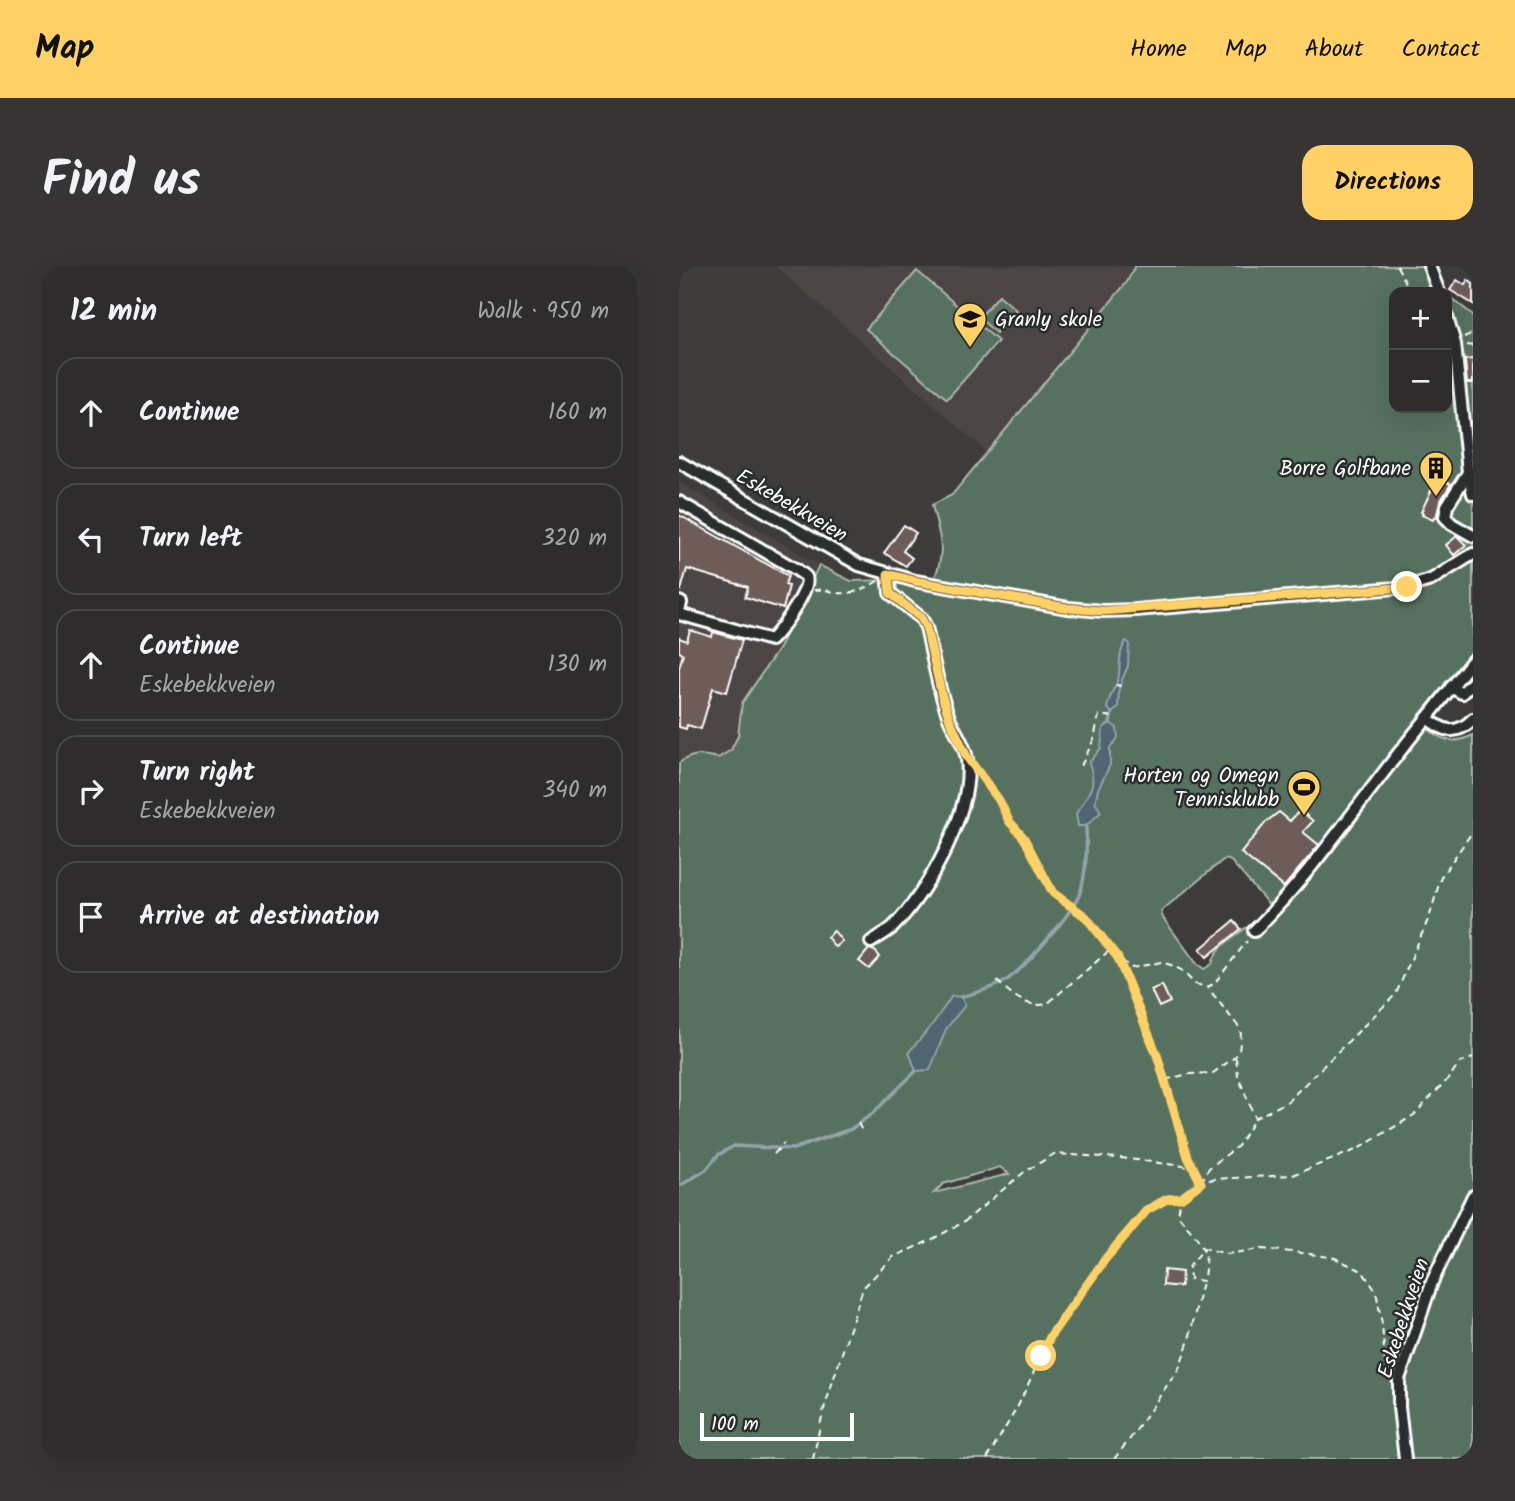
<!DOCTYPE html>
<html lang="en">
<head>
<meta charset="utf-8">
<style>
	:root { --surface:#2e2c2c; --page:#363434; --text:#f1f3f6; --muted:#a7a7a9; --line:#494848; --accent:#ffd166 }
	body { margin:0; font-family:Kalam,sans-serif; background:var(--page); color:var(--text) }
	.controls { position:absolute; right:21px; top:21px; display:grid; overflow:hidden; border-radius:14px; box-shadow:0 7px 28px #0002 }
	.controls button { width:63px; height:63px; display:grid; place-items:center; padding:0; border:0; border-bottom:2px solid var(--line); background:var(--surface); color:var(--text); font:35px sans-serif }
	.scale { position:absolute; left:21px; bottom:18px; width:154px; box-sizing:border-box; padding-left:7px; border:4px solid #fff; border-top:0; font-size:19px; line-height:24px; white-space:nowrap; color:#fff; -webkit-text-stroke:5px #2a2d2e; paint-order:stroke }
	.stop { position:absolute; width:21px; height:21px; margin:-16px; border:5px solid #ffd166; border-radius:50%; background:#fff }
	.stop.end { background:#ffd166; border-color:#fff; box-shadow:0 2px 7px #0008 }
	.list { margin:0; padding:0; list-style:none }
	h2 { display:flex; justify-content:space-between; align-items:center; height:91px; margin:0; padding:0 28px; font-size:30px }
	h2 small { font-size:23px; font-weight:400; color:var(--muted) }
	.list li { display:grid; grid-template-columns:46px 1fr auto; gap:21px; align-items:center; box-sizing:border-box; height:112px; margin:0 14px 14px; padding:0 14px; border:2px solid var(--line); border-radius:21px }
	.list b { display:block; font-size:26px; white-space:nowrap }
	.list p { margin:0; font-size:23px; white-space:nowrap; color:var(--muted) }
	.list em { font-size:23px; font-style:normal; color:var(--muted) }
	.icon { flex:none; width:38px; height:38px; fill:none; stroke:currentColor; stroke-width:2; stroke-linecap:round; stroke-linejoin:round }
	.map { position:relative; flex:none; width:794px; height:1193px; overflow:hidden; border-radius:21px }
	header { display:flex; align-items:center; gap:42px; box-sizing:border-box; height:98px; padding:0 35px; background:var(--accent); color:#111 }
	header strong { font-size:33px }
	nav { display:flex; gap:38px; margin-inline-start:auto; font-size:24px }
	.intro { display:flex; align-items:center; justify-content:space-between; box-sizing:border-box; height:168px; padding:0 42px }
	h1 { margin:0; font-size:49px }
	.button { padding:18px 32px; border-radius:21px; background:var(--accent); color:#111; font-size:24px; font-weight:700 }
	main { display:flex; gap:42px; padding:0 42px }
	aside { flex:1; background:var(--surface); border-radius:21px; box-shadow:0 7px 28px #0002 }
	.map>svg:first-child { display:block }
	.built { fill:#4c4544 }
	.green { fill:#56715f; stroke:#aab8af; stroke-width:2; fill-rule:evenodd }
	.water { fill:#4d6671; stroke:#94a3aa; stroke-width:2 }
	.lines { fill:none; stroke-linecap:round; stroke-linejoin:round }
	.stream { stroke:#94a3aa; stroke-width:3.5 }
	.building { fill:#6e5c58; stroke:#fff; stroke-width:2 }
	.minor-casing { stroke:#fff; stroke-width:16 }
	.path { stroke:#fff; stroke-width:2; stroke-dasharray:7 5; stroke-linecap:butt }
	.minor { stroke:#2a2d2e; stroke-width:10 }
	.route { stroke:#ffd166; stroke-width:9 }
	.labels { text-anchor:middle; stroke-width:5; stroke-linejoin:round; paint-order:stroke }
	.poi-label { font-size:21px; fill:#fff; stroke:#2a2d2e; text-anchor:end }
	.street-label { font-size:21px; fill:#fff; stroke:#2a2d2e }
</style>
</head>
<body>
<header>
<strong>Map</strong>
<nav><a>Home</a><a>Map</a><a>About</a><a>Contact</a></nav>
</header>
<div class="intro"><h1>Find us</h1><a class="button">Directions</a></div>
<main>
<aside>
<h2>12 min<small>Walk · 950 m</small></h2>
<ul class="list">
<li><svg class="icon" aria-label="ahead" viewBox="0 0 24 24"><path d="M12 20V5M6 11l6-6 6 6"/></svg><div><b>Continue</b></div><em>160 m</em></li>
<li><svg class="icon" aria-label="left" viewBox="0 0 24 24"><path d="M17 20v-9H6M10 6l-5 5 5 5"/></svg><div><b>Turn left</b></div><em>320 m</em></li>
<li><svg class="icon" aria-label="ahead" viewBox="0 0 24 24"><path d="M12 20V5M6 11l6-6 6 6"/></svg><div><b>Continue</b><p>Eskebekkveien</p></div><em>130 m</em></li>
<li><svg class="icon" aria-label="right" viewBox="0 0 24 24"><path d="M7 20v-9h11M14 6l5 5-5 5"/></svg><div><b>Turn right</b><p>Eskebekkveien</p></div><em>340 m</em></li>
<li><svg class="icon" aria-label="arrive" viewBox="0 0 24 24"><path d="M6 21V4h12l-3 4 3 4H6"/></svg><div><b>Arrive at destination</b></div></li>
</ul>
</aside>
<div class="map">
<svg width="794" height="1193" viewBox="0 0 794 1193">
	<rect width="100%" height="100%" fill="#3e3b3b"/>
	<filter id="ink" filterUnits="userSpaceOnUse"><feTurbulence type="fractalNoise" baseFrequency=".0143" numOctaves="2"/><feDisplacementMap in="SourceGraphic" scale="14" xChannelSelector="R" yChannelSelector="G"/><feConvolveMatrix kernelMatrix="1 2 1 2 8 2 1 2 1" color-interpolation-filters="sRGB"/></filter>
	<g filter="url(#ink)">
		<g class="built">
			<polygon points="96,0 456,0 448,16 307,187 300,179"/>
			<polygon points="0,216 140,299 100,382 63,437 59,470 51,484 39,492 22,488 11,489 0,497"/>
		</g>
		<g class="green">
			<path d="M456 0H750L764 26H715V142H768V29L794 49V387L738 452C755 470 769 482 794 469V1193H0V497C14 487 22 488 39 492L52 484 59 470 63 437 100 382 140 299 172 315 255 313C268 284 260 269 253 239L273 229 448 16ZM547 593 552 595 591 640C578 661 538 673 533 698L525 703 518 698 484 652 482 645 544 594ZM321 901 330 908 255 927 264 918Z"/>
			<polygon points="238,5 319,75 268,133 187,63"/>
			<polygon points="320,29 337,44 317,67 300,52"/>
		</g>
		<g class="water">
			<path d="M447 375 450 377 449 400 440 421 439 442 433 447 428 442C430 428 438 421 440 409 441 397 440 385 447 375Z"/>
			<path d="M431 457 438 462 439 472 431 482V499L419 523 416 536 422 546 407 560H399L397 548C409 527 419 522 410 497L422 482 424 462Z"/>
			<polygon points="273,730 282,731 286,739 267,763 251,804 237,805 230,786 253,759"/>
		</g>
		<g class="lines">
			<g class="stream">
				<polyline points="431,457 433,447"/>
				<path d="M282 731C295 727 311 723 323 717 343 706 396 645 402 624 408 603 408 581 407 560"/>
				<polyline points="2,919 27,904 39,889 55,880 114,883 172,863 194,847 237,805"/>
			</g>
		</g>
		<g class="building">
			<polygon points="778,14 786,19 789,14 794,18 794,38 771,24"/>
			<polygon points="794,93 794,117 788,117 786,94"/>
			<polygon points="758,212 772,218 761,236 757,252 755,251 754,254 743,249 744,247 742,246"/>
			<polygon points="0,249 109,310 106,319 110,320 104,343 66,331 69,321 8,303 2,324 0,323"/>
			<polygon points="225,259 237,267 224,285 233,292 227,300 205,287"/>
			<polygon points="778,270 787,279 775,289 767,279"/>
			<polygon points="11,364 33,371 34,366 63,374 48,426 34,422 22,463 8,459 7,463 0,461 0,402 4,388 0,386 0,372 8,375"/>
			<polygon points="621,544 634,555 624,566 640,579 605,621 562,587 587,556 600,546 611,555"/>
			<polygon points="555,655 562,663 528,691 521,683"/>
			<polygon points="155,665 163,675 156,681 148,671"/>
			<polygon points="190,683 196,685 201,691 190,703 180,695"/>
			<polygon points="483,719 491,736 480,741 472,724"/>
			<polygon points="485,1004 503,1006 502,1021 484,1019"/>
		</g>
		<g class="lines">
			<defs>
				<g id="minor">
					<polyline points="750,0 760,26"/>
					<polyline points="768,51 776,78 789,206 794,228"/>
					<polyline points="0,196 180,299 236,315 389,342 424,345 457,344 728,321 752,314 794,288"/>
					<polyline points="790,205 768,240 766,251 773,258 794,270"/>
					<path d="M0 236 118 304C120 306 126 309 127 311 133 322 101 365 92 374L0 348"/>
					<polyline points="0,336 2,337 0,345"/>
					<path d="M794 394 748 452C765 466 777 470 794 453"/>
					<polyline points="772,421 783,427 794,416"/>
					<path d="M575 665C640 600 689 522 748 452"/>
					<path d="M192 676C199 671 207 667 214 661 249 626 295 544 288 493 286 479 277 467 271 454 259 425 254 391 247 361L242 352 211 327 209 308"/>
					<polyline points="726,1193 720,1141 720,1113 753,1016 794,930"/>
				</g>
			</defs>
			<use href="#minor" class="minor-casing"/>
			<g class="path">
				<polyline points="718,0 732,26"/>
				<polyline points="785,71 794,67"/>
				<polyline points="788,79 794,80"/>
				<path d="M135 324C145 323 150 325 159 327 173 329 188 322 199 315"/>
				<polyline points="437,419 442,420"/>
				<polyline points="402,500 415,473 420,449 435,451"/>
				<polyline points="300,505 320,534 330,555 345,572 374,627 407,651 439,692 453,702 482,696 492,699 502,704 516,718 528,721 535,718 568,675"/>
				<polyline points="439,693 478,789 509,891 521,917"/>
				<path d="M318 715C332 728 348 743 368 738L431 684"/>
				<polyline points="557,792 559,810 576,852"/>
				<polyline points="486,814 509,808 534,807 556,791 560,785 562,768 559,760 529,722"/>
				<polyline points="179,857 183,865"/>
				<polyline points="95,888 105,877"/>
				<polyline points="522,916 530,902 559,880 576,852 608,836 717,728 751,649 762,611 794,565"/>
				<path d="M712 1104 706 1097 703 1058 697 1025 683 1005 656 992 631 988 583 983 548 988 525 982 510 1001 511 1013 524 1015C532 980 519 976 499 949L502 932 521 917 534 913 614 909 679 883 735 849 770 812 780 797 794 792"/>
				<polyline points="134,1193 144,1146 184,1022 214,991 250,975 285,956 344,907 375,888 442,892 504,900 514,903"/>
				<polyline points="308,1193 339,1140 372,1069 427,992 468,944 488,933 502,932"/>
				<polyline points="435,1193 454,1169 500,1102 510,1074 523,1016"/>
			</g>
			<use href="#minor" class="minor"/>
		</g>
	</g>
	<g class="lines" filter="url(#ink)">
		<polyline class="route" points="362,1090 372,1069 427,992 468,944 488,933 502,932 522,917 509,891 478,789 439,692 407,651 374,627 345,572 330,555 320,534 288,491 271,454 263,430 247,361 242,352 211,327 209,308 236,315 389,342 424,345 728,321"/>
	</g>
	<defs>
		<symbol id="school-pin" viewBox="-11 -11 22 30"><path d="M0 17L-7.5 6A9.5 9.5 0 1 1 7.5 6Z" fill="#ffd166" stroke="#2a2d2e"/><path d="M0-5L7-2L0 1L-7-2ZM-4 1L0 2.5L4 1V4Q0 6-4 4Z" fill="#111"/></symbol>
		<symbol id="building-pin" viewBox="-11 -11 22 30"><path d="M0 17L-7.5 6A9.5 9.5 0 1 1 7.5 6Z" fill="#ffd166" stroke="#2a2d2e"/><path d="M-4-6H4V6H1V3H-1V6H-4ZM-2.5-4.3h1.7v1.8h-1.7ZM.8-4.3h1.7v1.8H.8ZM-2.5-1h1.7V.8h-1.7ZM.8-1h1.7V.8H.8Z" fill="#111"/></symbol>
		<symbol id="stadium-pin" viewBox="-11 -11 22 30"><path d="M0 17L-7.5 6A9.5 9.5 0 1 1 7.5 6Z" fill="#ffd166" stroke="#2a2d2e"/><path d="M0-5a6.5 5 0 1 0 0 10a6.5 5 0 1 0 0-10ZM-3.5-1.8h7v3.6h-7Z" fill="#111"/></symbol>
	</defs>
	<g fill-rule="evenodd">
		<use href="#school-pin" x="272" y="34" width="38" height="52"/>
		<use href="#building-pin" x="738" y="183" width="38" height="52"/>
		<use href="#stadium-pin" x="606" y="502" width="38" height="52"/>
	</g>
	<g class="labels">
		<g class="poi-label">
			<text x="316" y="60" text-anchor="start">Granly skole</text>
			<text x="732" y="209">Borre Golfbane</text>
			<text x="600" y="516">Horten og Omegn<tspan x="600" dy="24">Tennisklubb</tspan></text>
		</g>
		<g class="street-label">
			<text transform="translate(113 239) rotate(30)" y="7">Eskebekkveien</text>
			<text transform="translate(724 1052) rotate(-72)" y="7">Eskebekkveien</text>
		</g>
	</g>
</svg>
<div class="controls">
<button>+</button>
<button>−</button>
</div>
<div class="scale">100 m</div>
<div class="stop" style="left:362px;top:1090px"></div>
<div class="stop end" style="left:728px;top:321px"></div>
</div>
</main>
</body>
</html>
